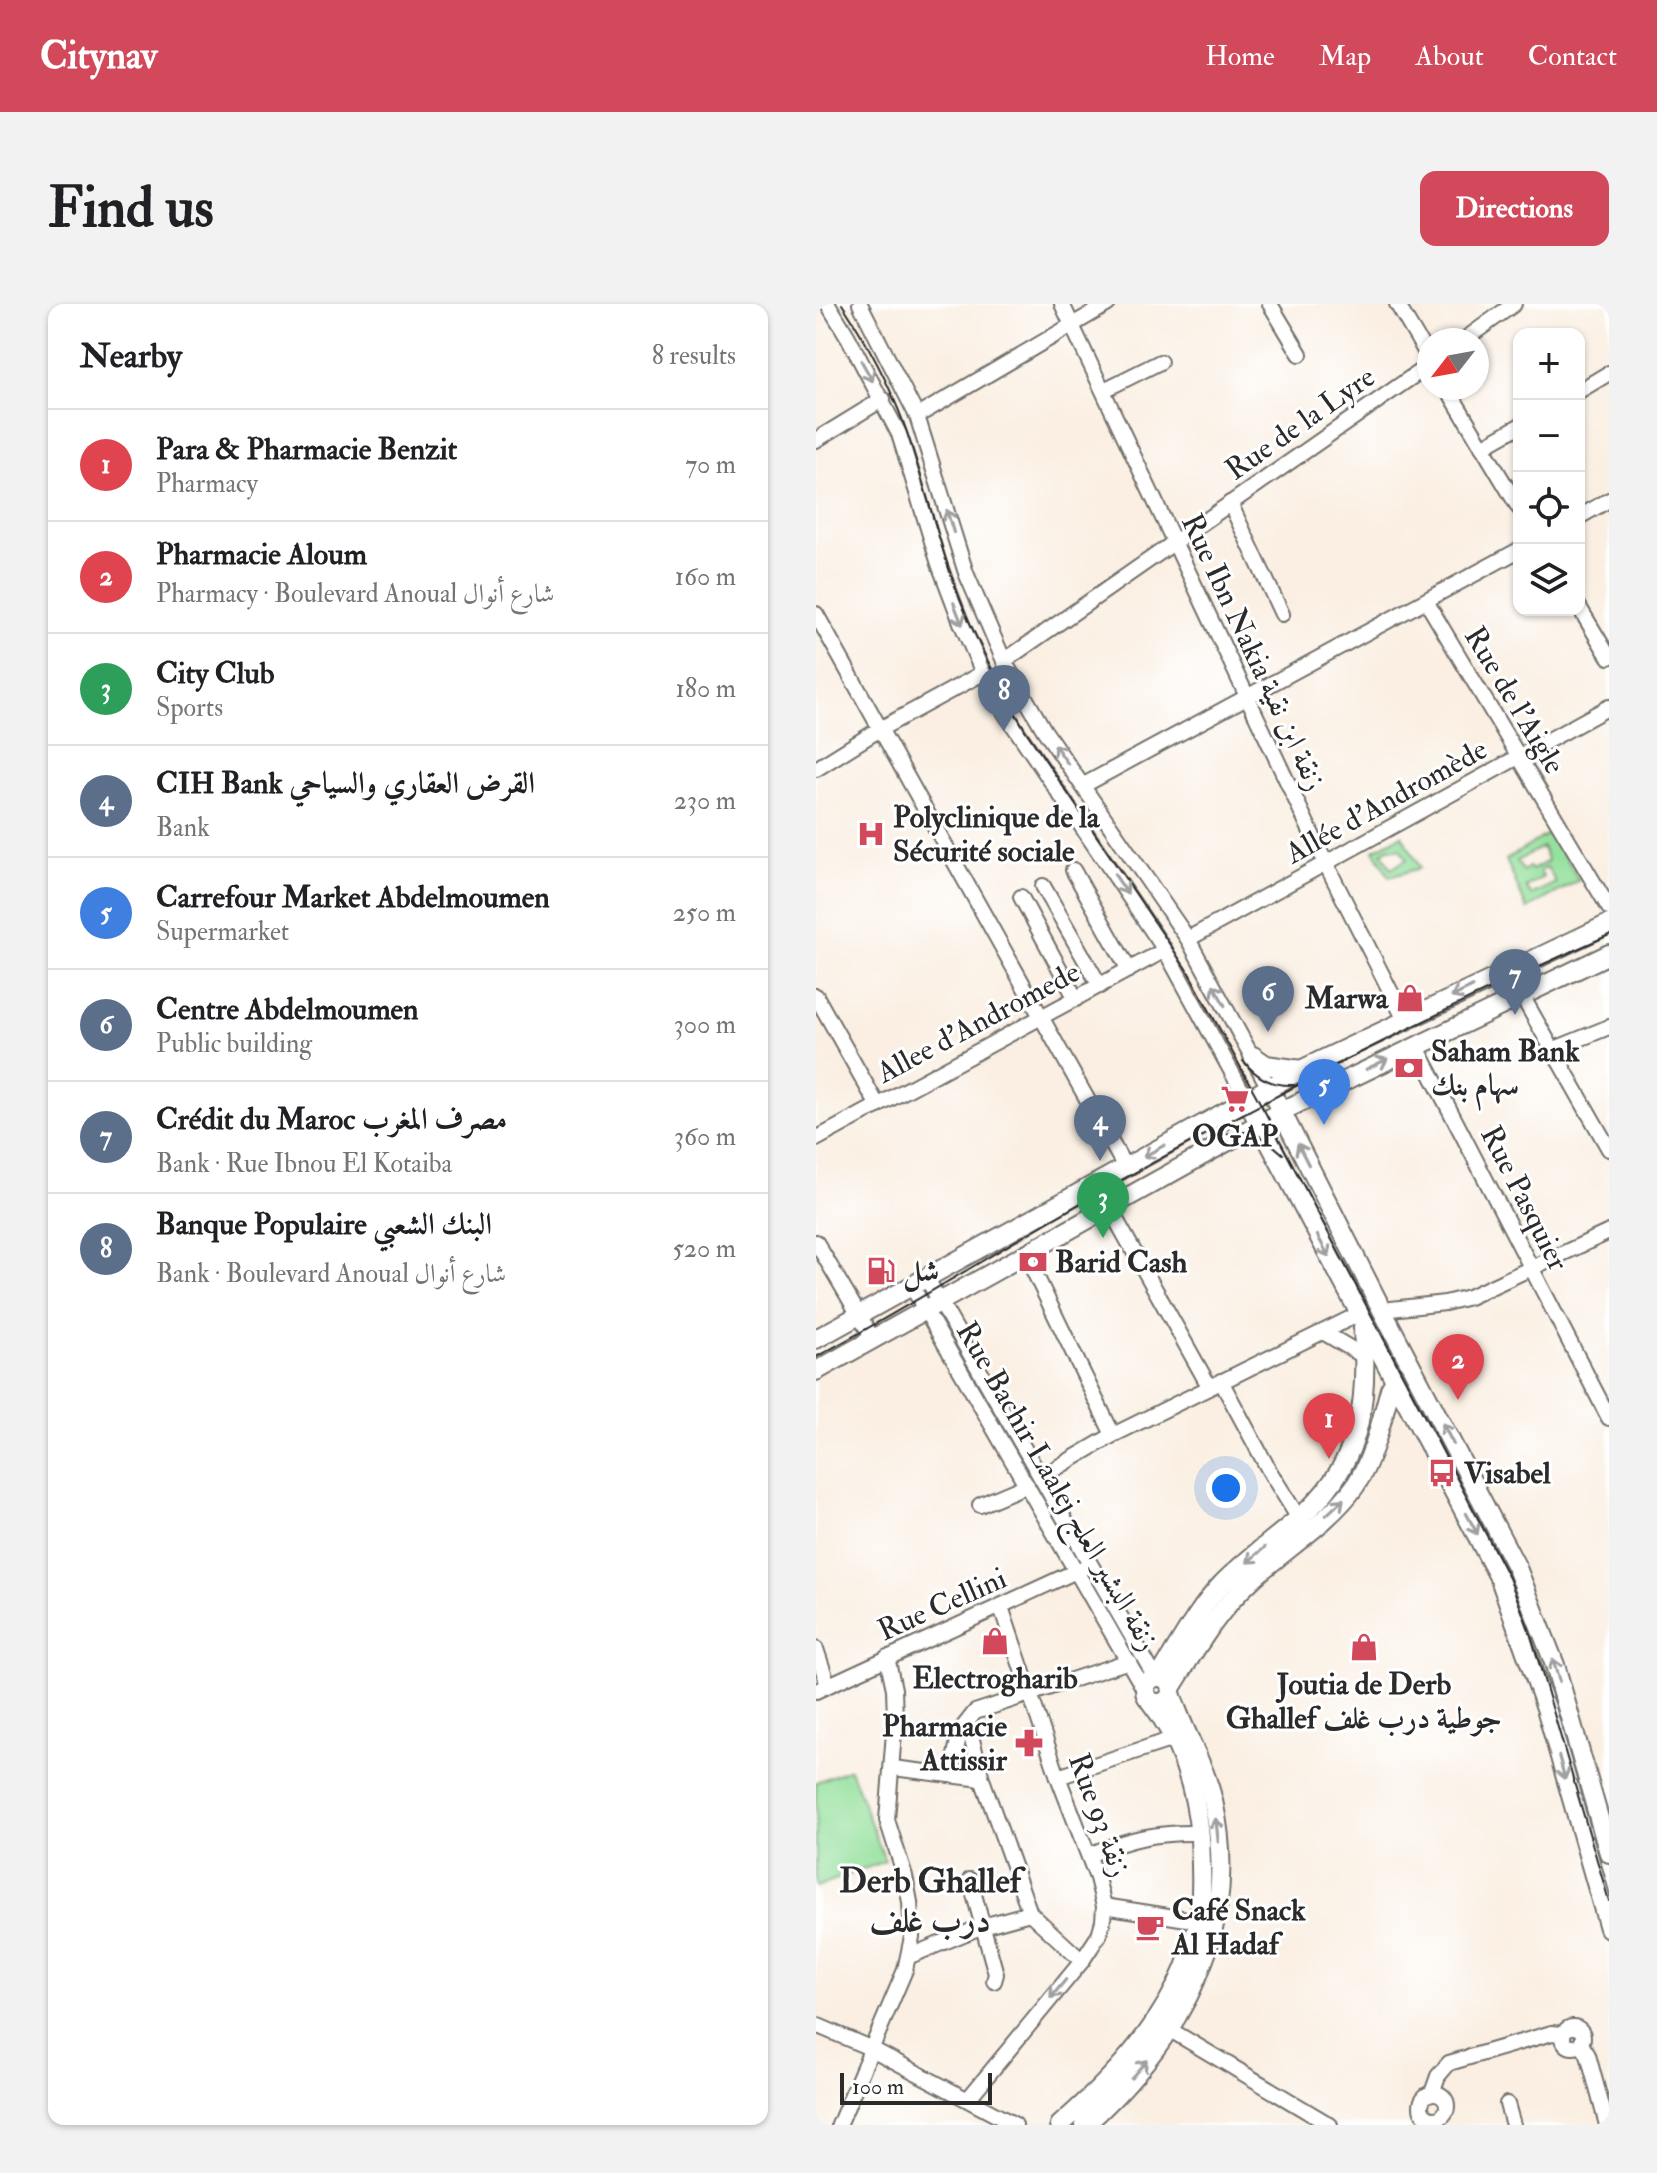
<!DOCTYPE html>
<html lang="en">
<head>
<meta charset="utf-8">
<style>
	:root { --surface:#fff; --page:#f2f2f2; --text:#202124; --muted:#757577; --line:#e0e0e0; --accent:#d1495b }
	body { margin:0; font-family:"IM FELL Double Pica",Amiri,serif; background:var(--page); color:var(--text) }
	.controls { position:absolute; right:24px; top:24px; display:grid; overflow:hidden; border-radius:16px; box-shadow:0 2px 6px #0004 }
	.controls button { width:72px; height:72px; display:grid; place-items:center; padding:0; border:0; border-bottom:2px solid var(--line); background:var(--surface); color:var(--text); font:40px sans-serif }
	.compass { position:absolute; left:601px; top:24px; width:72px; height:72px; border-radius:50%; background:var(--surface); box-shadow:0 2px 6px #0004; rotate:239deg }
	.scale { position:absolute; left:24px; bottom:20px; width:152px; box-sizing:border-box; padding-left:8px; border:4px solid #2b2b2b; border-top:0; font-size:22px; line-height:28px; white-space:nowrap; color:#2b2b2b; -webkit-text-stroke:6px #fff; paint-order:stroke }
	.you { position:absolute; left:410px; top:1184px; width:28px; height:28px; margin:-20px; border:6px solid #fff; border-radius:50%; background:#1a73e8; box-shadow:0 0 0 12px #1a73e833 }
	.badge { display:grid; place-items:center; width:52px; height:52px; border-radius:50%; background:var(--accent); color:#fff; font-size:26px; font-weight:700 }
	.pin { position:absolute; translate:-50% -66px; filter:drop-shadow(0 2px 4px #0008) }
	.pin::after { content:''; position:absolute; top:42px; width:28px; height:24px; background:inherit; clip-path:polygon(0 0,100% 0,50% 100%) }
	.list { margin:0; padding:0; list-style:none }
	h2 { display:flex; justify-content:space-between; align-items:center; height:104px; margin:0; padding:0 32px; font-size:34px }
	h2 small { font-size:26px; font-weight:400; color:var(--muted) }
	.list li { display:grid; grid-template-columns:52px 1fr auto; gap:24px; align-items:center; box-sizing:border-box; height:112px; padding:0 32px; border-top:2px solid var(--line) }
	.list b { display:block; font-size:30px; white-space:nowrap }
	.list p { margin:0; font-size:26px; white-space:nowrap; color:var(--muted) }
	.list em { font-size:26px; font-style:normal; color:var(--muted) }
	.icon { flex:none; width:44px; height:44px; fill:none; stroke:currentColor; stroke-width:2; stroke-linecap:round; stroke-linejoin:round }
	.map { position:relative; flex:none; width:793px; height:1821px; overflow:hidden; border-radius:16px }
	header { display:flex; align-items:center; gap:48px; box-sizing:border-box; height:112px; padding:0 40px; background:var(--accent); color:#fff }
	header strong { font-size:38px }
	nav { display:flex; gap:44px; margin-inline-start:auto; font-size:28px }
	.intro { display:flex; align-items:center; justify-content:space-between; box-sizing:border-box; height:192px; padding:0 48px }
	h1 { margin:0; font-size:56px }
	.button { padding:20px 36px; border-radius:16px; background:var(--accent); color:#fff; font-size:28px; font-weight:700 }
	main { display:flex; gap:48px; padding:0 48px }
	aside { flex:1; background:var(--surface); border-radius:16px; box-shadow:0 2px 6px #0004 }
	.map>svg:first-child { display:block }
	.green { fill:#94e09c; stroke:#608664; stroke-width:2; fill-rule:evenodd }
	.lines { fill:none; stroke-linecap:round; stroke-linejoin:round }
	.minor-casing { stroke:#73706b; stroke-width:18 }
	.major-casing { stroke:#73706b; stroke-width:22 }
	.minor { stroke:#fff; stroke-width:14 }
	.major { stroke:#fff; stroke-width:18 }
	.tram { stroke:#2b2b2b; stroke-width:2 }
	.oneway { stroke:#a0a0a0 }
	.labels { text-anchor:middle; stroke-width:6; stroke-linejoin:round; paint-order:stroke }
	.street-label { font-size:30px; fill:#2b2b2b; stroke:#fff }
	.poi-label { font-size:30px; font-weight:bold; fill:#2b2b2b; stroke:#fff; text-anchor:start }
	.quarter-label { font-size:34px; font-weight:bold; fill:#2b2b2b; stroke:#fff }
</style>
</head>
<body>
<header>
<strong>Citynav</strong>
<nav><a>Home</a><a>Map</a><a>About</a><a>Contact</a></nav>
</header>
<div class="intro"><h1>Find us</h1><a class="button">Directions</a></div>
<main>
<aside>
<h2>Nearby<small>8 results</small></h2>
<ul class="list">
<li><span class="badge" style="background:#e0444e">1</span><div><b>Para &amp; Pharmacie Benzit</b><p>Pharmacy</p></div><em>70 m</em></li>
<li><span class="badge" style="background:#e0444e">2</span><div><b>Pharmacie Aloum</b><p>Pharmacy · Boulevard Anoual شارع أنوال</p></div><em>160 m</em></li>
<li><span class="badge" style="background:#2e9e5b">3</span><div><b>City Club</b><p>Sports</p></div><em>180 m</em></li>
<li><span class="badge" style="background:#5c6f8a">4</span><div><b>CIH Bank القرض العقاري والسياحي</b><p>Bank</p></div><em>230 m</em></li>
<li><span class="badge" style="background:#3f7fe0">5</span><div><b>Carrefour Market Abdelmoumen</b><p>Supermarket</p></div><em>250 m</em></li>
<li><span class="badge" style="background:#5c6f8a">6</span><div><b>Centre Abdelmoumen</b><p>Public building</p></div><em>300 m</em></li>
<li><span class="badge" style="background:#5c6f8a">7</span><div><b>Crédit du Maroc مصرف المغرب</b><p>Bank · Rue Ibnou El Kotaiba</p></div><em>360 m</em></li>
<li><span class="badge" style="background:#5c6f8a">8</span><div><b>Banque Populaire البنك الشعبي</b><p>Bank · Boulevard Anoual شارع أنوال</p></div><em>520 m</em></li>
</ul>
</aside>
<div class="map">
<svg width="793" height="1821" viewBox="0 0 793 1821">
	<rect width="100%" height="100%" fill="#fff"/>
	<filter id="ink" filterUnits="userSpaceOnUse"><feTurbulence type="fractalNoise" baseFrequency=".0125" numOctaves="2"/><feDisplacementMap in="SourceGraphic" scale="16" xChannelSelector="R" yChannelSelector="G"/><feConvolveMatrix kernelMatrix="1 2 1 2 8 2 1 2 1" color-interpolation-filters="sRGB"/></filter>
	<filter id="wash" filterUnits="userSpaceOnUse"><feTurbulence type="fractalNoise" baseFrequency=".006" numOctaves="4" result="noise"/><feDisplacementMap in="SourceGraphic" scale="32" xChannelSelector="R" yChannelSelector="G"/><feGaussianBlur stdDeviation="1.8" result="paint"/><feColorMatrix in="noise" values="0 0 0 0 0 0 0 0 0 0 0 0 0 0 0 0 0 1.4 0 .05"/><feComposite in="paint" operator="in"/></filter>
	<g filter="url(#wash)">
		<rect width="100%" height="100%" fill="#faefe2"/>
		<g class="green">
			<path d="M735 528 763 576 711 605 690 556ZM726 543 732 557 716 566 713 563 707 567 701 557ZM731 563 740 579 715 591 710 583 727 573 724 567Z"/>
			<path d="M586 531 604 564 573 573 558 546ZM572 545H584L591 555 575 565 566 549Z"/>
			<polygon points="34,1465 69,1557 0,1583 0,1478"/>
		</g>
	</g>
	<g filter="url(#ink)">
		<g class="lines">
			<defs>
				<g id="minor">
					<polyline points="12,0 32,33 83,130 123,260 146,321 167,369 189,409 349,646 431,796"/>
					<polyline points="44,0 101,112 150,269 188,357 228,426 372,635 453,784"/>
					<polyline points="246,0 510,560 589,716"/>
					<polyline points="454,0 484,50"/>
					<polyline points="581,0 613,54"/>
					<polyline points="648,36 698,0"/>
					<polyline points="631,84 703,204"/>
					<polyline points="288,86 344,58"/>
					<polyline points="763,87 793,69"/>
					<polyline points="101,112 292,0"/>
					<polyline points="0,136 67,95"/>
					<polyline points="666,143 703,122"/>
					<polyline points="414,199 466,310"/>
					<polyline points="763,213 793,196"/>
					<polyline points="610,297 793,604"/>
					<polyline points="763,303 793,353"/>
					<polyline points="0,310 309,863"/>
					<polyline points="188,357 613,61"/>
					<polyline points="0,465 64,425 167,369"/>
					<polyline points="268,481 703,246"/>
					<polyline points="257,566 313,666"/>
					<polyline points="227,582 284,682"/>
					<polyline points="205,593 260,695"/>
					<polyline points="372,635 793,403"/>
					<polyline points="705,690 793,845"/>
					<polyline points="0,692 62,802"/>
					<polyline points="600,741 793,1114"/>
					<polyline points="736,746 793,723"/>
					<polyline points="0,835 349,646"/>
					<polyline points="293,903 393,1082"/>
					<polyline points="0,938 57,1035"/>
					<polyline points="209,949 297,1131"/>
					<polyline points="110,973 339,1373"/>
					<polyline points="95,981 328,1385"/>
					<polyline points="566,1006 629,999 653,993 793,928"/>
					<polyline points="507,1028 549,1053"/>
					<polyline points="405,1077 454,1168 487,1221"/>
					<polyline points="225,1173 297,1131 543,1010"/>
					<polyline points="164,1201 211,1181"/>
					<polyline points="0,1345 12,1381"/>
					<polyline points="0,1387 269,1263"/>
					<polyline points="152,1420 166,1475 214,1609 266,1657"/>
					<polyline points="77,1464 166,1475"/>
					<polyline points="135,1471 144,1427 159,1408 313,1357"/>
					<polyline points="242,1473 357,1435"/>
					<path d="M273 1551C312 1535 340 1528 383 1529"/>
					<polyline points="154,1576 180,1670 178,1677"/>
					<polyline points="288,1602 390,1618"/>
					<polyline points="94,1652 167,1622 214,1609"/>
					<polyline points="0,1721 54,1744 199,1821"/>
					<polyline points="346,1721 514,1821"/>
					<circle cx="757" cy="1733" r="10"/>
					<polyline points="765,1740 772,1751 791,1821"/>
					<polyline points="616,1789 622,1772 633,1759 736,1729 747,1730"/>
					<circle cx="618" cy="1802" r="13"/>
					<polyline points="152,1795 266,1657 283,1631 287,1617 288,1602 281,1574 242,1473 185,1303"/>
					<polyline points="691,1800 697,1821"/>
					<polyline points="23,1821 89,1666 96,1633 94,1598 89,1572 71,1516 79,1416 78,1385 71,1353"/>
				</g>
				<g id="major">
					<polyline points="437,752 450,761 485,766"/>
					<polyline points="431,796 684,1275 730,1404 793,1624"/>
					<polyline points="460,797 566,1006 701,1264 739,1361 793,1549"/>
					<polyline points="0,1035 485,766 793,620"/>
					<polyline points="0,1067 466,807 793,650"/>
					<circle cx="342" cy="1386" r="13"/>
					<path d="M343 1373C363 1342 380 1308 405 1281 432 1253 465 1231 493 1205 547 1153 552 1094 547 1024"/>
					<path d="M355 1384C379 1346 401 1307 435 1276 467 1246 514 1218 539 1182 558 1153 565 1118 574 1085L579 1077"/>
					<path d="M244 1821C303 1770 369 1698 382 1618 387 1590 385 1561 384 1533 380 1486 364 1434 334 1397"/>
					<path d="M269 1821C364 1735 427 1629 397 1497 388 1459 366 1426 355 1389"/>
				</g>
			</defs>
			<use href="#minor" class="minor-casing"/>
			<use href="#major" class="major-casing"/>
			<use href="#minor" class="minor"/>
			<use href="#major" class="major"/>
			<g class="tram">
				<path d="M26 0C51 38 72 77 88 120 106 169 118 221 135 271 154 326 181 376 209 426L373 669 448 806 693 1274 713 1325 793 1597"/>
				<path d="M427 757C442 774 455 782 478 781"/>
				<path d="M400 832C435 823 442 828 467 850"/>
				<path d="M0 1053C98 1000 192 940 289 885 454 794 620 706 793 631"/>
			</g>
		</g>
		<defs><path id="oneway-shaft" d="M-6 0H5M1.5-3L5.5 0L1.5 3" fill="none" stroke-width="1.6" stroke-linecap="round" stroke-linejoin="round" transform="scale(2)"/></defs>
		<g class="oneway">
			<use href="#oneway-shaft" transform="translate(51 67) rotate(61)"/>
			<use href="#oneway-shaft" transform="translate(134 217) rotate(-107)"/>
			<use href="#oneway-shaft" transform="translate(142 310) rotate(69)"/>
			<use href="#oneway-shaft" transform="translate(245 450) rotate(-125)"/>
			<use href="#oneway-shaft" transform="translate(305 580) rotate(56)"/>
			<use href="#oneway-shaft" transform="translate(646 688) rotate(154)"/>
			<use href="#oneway-shaft" transform="translate(403 691) rotate(-119)"/>
			<use href="#oneway-shaft" transform="translate(561 760) rotate(-26)"/>
			<use href="#oneway-shaft" transform="translate(338 847) rotate(151)"/>
			<use href="#oneway-shaft" transform="translate(487 850) rotate(-117)"/>
			<use href="#oneway-shaft" transform="translate(507 942) rotate(62)"/>
			<use href="#oneway-shaft" transform="translate(632 1130) rotate(-117)"/>
			<use href="#oneway-shaft" transform="translate(519 1203) rotate(-43)"/>
			<use href="#oneway-shaft" transform="translate(656 1220) rotate(62)"/>
			<use href="#oneway-shaft" transform="translate(440 1251) rotate(139)"/>
			<use href="#oneway-shaft" transform="translate(740 1366) rotate(-106)"/>
			<use href="#oneway-shaft" transform="translate(746 1464) rotate(75)"/>
			<use href="#oneway-shaft" transform="translate(401 1526) rotate(-96)"/>
			<use href="#oneway-shaft" transform="translate(242 1685) rotate(130)"/>
			<use href="#oneway-shaft" transform="translate(323 1765) rotate(-49)"/>
		</g>
	</g>
	<defs>
		<symbol id="hospital-bare" viewBox="-9 -9 18 18"><path d="M-5-5h3v3.5h4V-5h3V5h-3V1.5h-4V5h-3Z" fill="#d1495b" stroke="#fff" stroke-width="2.5" paint-order="stroke"/></symbol>
		<symbol id="shop-bare" viewBox="-9 -9 18 18"><path d="M-5-2.5h2.3a2.7 3.5 0 0 1 5.4 0H5L5.5 6h-11ZM-1.5-2.5h3a1.5 2.3 0 0 0-3 0Z" fill="#d1495b" stroke="#fff" stroke-width="2.5" paint-order="stroke"/></symbol>
		<symbol id="bank-bare" viewBox="-9 -9 18 18"><path d="M-6-4H6V4H-6ZM0-2.3a2.3 2.3 0 1 0 0 4.6a2.3 2.3 0 1 0 0-4.6Z" fill="#d1495b" stroke="#fff" stroke-width="2.5" paint-order="stroke"/></symbol>
		<symbol id="supermarket-bare" viewBox="-9 -9 18 18"><path d="M-6-5.5h2.5l.6 2H6L4.5 2H-2.5L-4.4-4H-6ZM-1.5 3.2a1.3 1.3 0 1 0 .1 0ZM3 3.2a1.3 1.3 0 1 0 .1 0Z" fill="#d1495b" stroke="#fff" stroke-width="2.5" paint-order="stroke"/></symbol>
		<symbol id="fuel-bare" viewBox="-9 -9 18 18"><path d="M-5.5-6h7V0h2V4h1.3V-2.5L3-4.5l.8-.8L6-3V5H2.5V1h-1V6h-7ZM-4.2-4.7v3.2H.2V-4.7Z" fill="#d1495b" stroke="#fff" stroke-width="2.5" paint-order="stroke"/></symbol>
		<symbol id="bus-bare" viewBox="-9 -9 18 18"><path d="M-5-6H5V4H4V6H2V4H-2V6H-4V4H-5ZM-3.5-4V0h7V-4ZM-3.5 1.2v1.5H-2V1.2ZM2 1.2v1.5H3.5V1.2Z" fill="#d1495b" stroke="#fff" stroke-width="2.5" paint-order="stroke"/></symbol>
		<symbol id="pharmacy-bare" viewBox="-9 -9 18 18"><path d="M-2-6h4v4h4v4h-4v4h-4v-4h-4v-4h4Z" fill="#d1495b" stroke="#fff" stroke-width="2.5" paint-order="stroke"/></symbol>
		<symbol id="cafe-bare" viewBox="-9 -9 18 18"><path d="M-5.5-4.5H6V0H3Q3 3.5 0 3.5H-2.5Q-5.5 3.5-5.5 0ZM3-3.2v2h1.7v-2ZM-6 4.5H4V6H-6Z" fill="#d1495b" stroke="#fff" stroke-width="2.5" paint-order="stroke"/></symbol>
	</defs>
	<g fill-rule="evenodd">
		<use href="#hospital-bare" x="35" y="510" width="40" height="40"/>
		<use href="#shop-bare" x="574" y="674" width="40" height="40"/>
		<use href="#bank-bare" x="573" y="744" width="40" height="40"/>
		<use href="#supermarket-bare" x="399" y="775" width="40" height="40"/>
		<use href="#bank-bare" x="197" y="938" width="40" height="40"/>
		<use href="#fuel-bare" x="45" y="947" width="40" height="40"/>
		<use href="#bus-bare" x="606" y="1149" width="40" height="40"/>
		<use href="#shop-bare" x="159" y="1317" width="40" height="40"/>
		<use href="#shop-bare" x="528" y="1323" width="40" height="40"/>
		<use href="#pharmacy-bare" x="193" y="1419" width="40" height="40"/>
		<use href="#cafe-bare" x="314" y="1603" width="40" height="40"/>
	</g>
	<g class="labels">
		<g class="street-label">
			<text transform="translate(484 119) rotate(-35)" y="10">Rue de la Lyre</text>
			<text transform="translate(438 348) rotate(65)" y="10">Rue Ibn Nakia زنقة ابن نقية</text>
			<text transform="translate(699 396) rotate(59)" y="10">Rue de l'Aigle</text>
			<text transform="translate(570 497) rotate(-29)" y="10">Allée d'Andromède</text>
			<text transform="translate(162 718) rotate(-28)" y="10">Allee d'Andromede</text>
			<text transform="translate(709 894) rotate(63)" y="10">Rue Pasquier</text>
			<text transform="translate(242 1182) rotate(60)" y="10">Rue Bachir Laalej زنقة البشير العلج</text>
			<text transform="translate(126 1300) rotate(-24)" y="10">Rue Cellini</text>
			<text transform="translate(284 1511) rotate(70)" y="10">Rue 93 زنقة</text>
		</g>
		<g class="poi-label">
			<text x="77" y="523">Polyclinique de la<tspan x="77" dy="34">Sécurité sociale</tspan></text>
			<text x="572" y="704" text-anchor="end">Marwa</text>
			<text x="615" y="757">Saham Bank<tspan x="615" dy="34">سهام بنك</tspan></text>
			<text x="419" y="842" text-anchor="middle">OGAP</text>
			<text x="239" y="968">Barid Cash</text>
			<text x="87" y="977">شل</text>
			<text x="648" y="1179">Visabel</text>
			<text x="179" y="1384" text-anchor="middle">Electrogharib</text>
			<text x="548" y="1390" text-anchor="middle">Joutia de Derb<tspan x="548" dy="34">Ghallef جوطية درب غلف</tspan></text>
			<text x="191" y="1432" text-anchor="end">Pharmacie<tspan x="191" dy="34">Attissir</tspan></text>
			<text x="356" y="1616">Café Snack<tspan x="356" dy="34">Al Hadaf</tspan></text>
		</g>
		<g class="quarter-label">
			<text x="114" y="1588">Derb Ghallef<tspan x="114" dy="39">درب غلف</tspan></text>
		</g>
	</g>
</svg>
<div class="controls">
<button>+</button>
<button>−</button>
<button><svg class="icon" aria-label="locate" viewBox="0 0 24 24"><circle cx="12" cy="12" r="6"/><path d="M12 2v4M12 18v4M2 12h4M18 12h4"/></svg></button>
<button><svg class="icon" aria-label="layers" viewBox="0 0 24 24"><path d="M12 4l9 5-9 5-9-5zM3 14l9 5 9-5"/></svg></button>
</div>
<svg class="compass" viewBox="-18 -18 36 36"><path d="M0-13l5 13h-10z" fill="#e53935"/><path d="M0 13l5-13h-10z" fill="#757577"/></svg>
<div class="scale">100 m</div>
<div class="you"></div>
<div class="pin badge" style="left:513px;top:1155px;background:#e0444e">1</div>
<div class="pin badge" style="left:642px;top:1096px;background:#e0444e">2</div>
<div class="pin badge" style="left:287px;top:934px;background:#2e9e5b">3</div>
<div class="pin badge" style="left:284px;top:857px;background:#5c6f8a">4</div>
<div class="pin badge" style="left:508px;top:821px;background:#3f7fe0">5</div>
<div class="pin badge" style="left:452px;top:728px;background:#5c6f8a">6</div>
<div class="pin badge" style="left:699px;top:711px;background:#5c6f8a">7</div>
<div class="pin badge" style="left:188px;top:427px;background:#5c6f8a">8</div>
</div>
</main>
</body>
</html>
